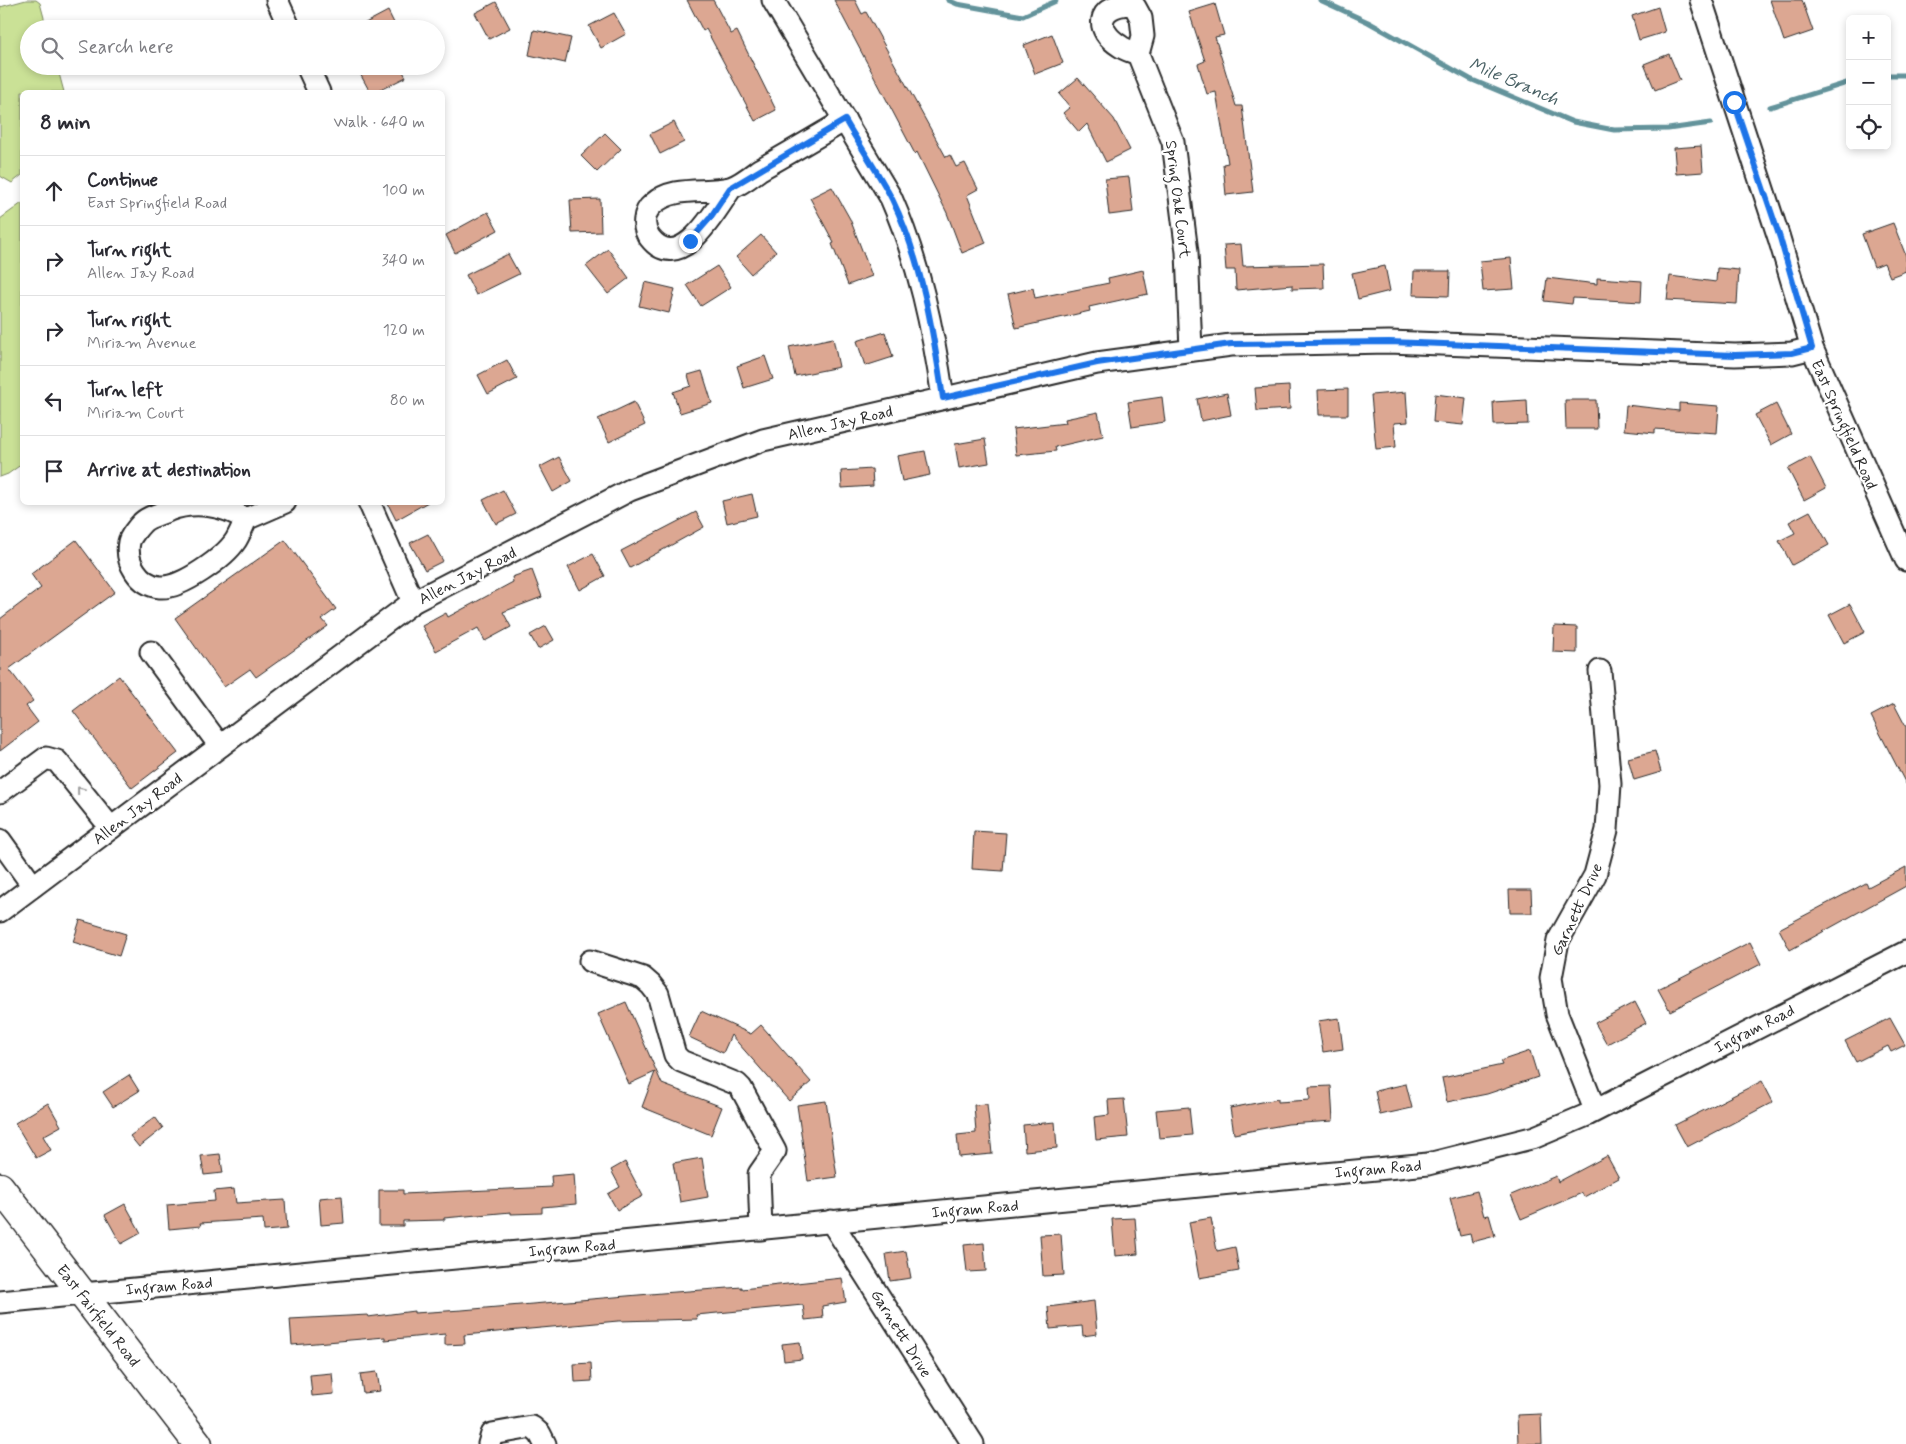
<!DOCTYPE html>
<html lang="en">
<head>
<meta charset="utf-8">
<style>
	:root { --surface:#fff; --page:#f7f7f7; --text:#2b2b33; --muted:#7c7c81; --line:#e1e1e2 }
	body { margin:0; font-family:Mynerve,sans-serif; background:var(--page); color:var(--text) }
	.controls { position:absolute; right:15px; top:15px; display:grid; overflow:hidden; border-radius:8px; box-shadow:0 2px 8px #0003 }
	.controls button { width:45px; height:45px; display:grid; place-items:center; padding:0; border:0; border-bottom:1px solid var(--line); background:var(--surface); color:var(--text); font:25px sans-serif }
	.stop { position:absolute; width:15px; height:15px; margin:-11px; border:4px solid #1a73e8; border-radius:50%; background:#fff }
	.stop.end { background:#1a73e8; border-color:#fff; box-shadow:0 1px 5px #0008 }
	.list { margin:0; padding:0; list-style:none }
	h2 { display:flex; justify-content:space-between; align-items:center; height:65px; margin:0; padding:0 20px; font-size:21px }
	h2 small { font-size:16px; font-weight:400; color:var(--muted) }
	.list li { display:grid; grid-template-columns:32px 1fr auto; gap:15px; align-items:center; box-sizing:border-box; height:70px; padding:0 20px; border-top:1px solid var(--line) }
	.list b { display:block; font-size:19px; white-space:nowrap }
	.list p { margin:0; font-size:16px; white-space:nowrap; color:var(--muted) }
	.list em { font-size:16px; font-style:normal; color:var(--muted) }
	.icon { flex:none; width:28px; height:28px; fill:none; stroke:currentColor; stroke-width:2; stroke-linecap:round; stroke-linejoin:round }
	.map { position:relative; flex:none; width:1906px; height:1444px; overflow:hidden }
	.search { position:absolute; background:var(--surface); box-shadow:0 2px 8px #0003; left:20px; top:20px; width:425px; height:55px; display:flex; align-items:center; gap:12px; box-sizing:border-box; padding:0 18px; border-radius:28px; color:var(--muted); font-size:19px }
	.panel { position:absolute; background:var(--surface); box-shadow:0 2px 8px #0003; left:20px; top:90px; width:425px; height:415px; border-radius:8px }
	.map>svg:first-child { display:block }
	.green { fill:#cae196; stroke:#7a8660 }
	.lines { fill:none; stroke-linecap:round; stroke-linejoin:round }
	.stream { stroke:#63939b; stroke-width:5 }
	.building { fill:#dca792; stroke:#2b2b2b }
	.minor-casing { stroke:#2b2b2b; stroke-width:25 }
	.major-casing { stroke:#2b2b2b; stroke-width:31 }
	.minor { stroke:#fff; stroke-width:21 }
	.major { stroke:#fff; stroke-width:28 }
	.oneway { stroke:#a0a0a0 }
	.route { stroke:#1a73e8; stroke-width:6 }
	.labels { text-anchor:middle; stroke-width:4.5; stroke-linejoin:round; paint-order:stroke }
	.street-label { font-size:16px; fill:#2b2b2b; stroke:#fff }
	.water-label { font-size:18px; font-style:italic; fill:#475f63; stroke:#fff }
</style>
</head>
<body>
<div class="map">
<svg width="1906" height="1444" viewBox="0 0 1906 1444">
	<rect width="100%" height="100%" fill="#fff"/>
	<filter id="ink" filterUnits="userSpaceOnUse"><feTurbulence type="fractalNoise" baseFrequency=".02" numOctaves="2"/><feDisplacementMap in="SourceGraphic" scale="10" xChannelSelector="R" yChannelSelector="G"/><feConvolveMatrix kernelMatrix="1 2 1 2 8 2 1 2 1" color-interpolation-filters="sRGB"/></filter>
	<g filter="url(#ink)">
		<g class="green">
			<polygon points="26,0 36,0 40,3 47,29 29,29 29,66 57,66 64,92 22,92 22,175 12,183 0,176 0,7"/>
			<polygon points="22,203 22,464 8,474 0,477 0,219"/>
		</g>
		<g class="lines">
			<g class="stream">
				<polyline points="948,0 957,4 1023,16 1056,1"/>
				<polyline points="1320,0 1368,22 1470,79 1573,122 1614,130 1668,129 1711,123"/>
				<polyline points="1887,75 1906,75"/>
				<polyline points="1770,107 1850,82"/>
			</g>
		</g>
		<g class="building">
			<polygon points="687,0 713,0 731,34 737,31 776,110 755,121 706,29 703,31"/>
			<polygon points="834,0 855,0 862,14 866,12 946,157 950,155 956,167 965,163 978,189 967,195 986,243 962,253 947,213 917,152 915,154"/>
			<polygon points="1770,0 1802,0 1813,31 1784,41"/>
			<polygon points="496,2 510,28 489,39 475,13"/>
			<polygon points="1215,4 1224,35 1215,37 1236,106 1242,106 1253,192 1226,195 1223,164 1228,163 1216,92 1207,94 1198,64 1205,61 1189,12"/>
			<polygon points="1658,7 1665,32 1639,40 1632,16"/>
			<polygon points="388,11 397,29 354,29"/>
			<polygon points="614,13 626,34 601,48 589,26"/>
			<polygon points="534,30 571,38 565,63 529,55"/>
			<polygon points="1052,34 1063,63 1035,74 1024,45"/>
			<polygon points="1669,54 1680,80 1655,90 1644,64"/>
			<polygon points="366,66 400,66 406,77 376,92 370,92 358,70"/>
			<polygon points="1078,78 1114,119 1130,150 1106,162 1087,124 1079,132 1063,113 1070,107 1059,94"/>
			<polygon points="674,122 684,142 660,154 650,134"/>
			<polygon points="605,133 621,149 597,172 581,156"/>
			<polygon points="1701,146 1703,172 1676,174 1674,148"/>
			<polygon points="1129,177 1133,212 1109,215 1105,179"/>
			<polygon points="832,187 850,219 872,276 848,285 832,244 834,243 810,198"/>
			<polygon points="600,199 601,232 572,233 570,200"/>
			<polygon points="488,212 498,230 455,253 446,235"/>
			<polygon points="1893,223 1906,256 1906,271 1890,277 1884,263 1874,267 1862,234"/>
			<polygon points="761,235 776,252 751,274 736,257"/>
			<polygon points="1241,244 1243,266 1323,264 1324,288 1292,289 1292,285 1236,290 1235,270 1226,270 1224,245"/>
			<polygon points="608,249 629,278 608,294 586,266"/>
			<polygon points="508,254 519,274 476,295 466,275"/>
			<polygon points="1511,258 1514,289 1483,291 1480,261"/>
			<polygon points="717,266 731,287 701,306 687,285"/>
			<polygon points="1385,266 1390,291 1358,299 1352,273"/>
			<polygon points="1717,268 1739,270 1737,304 1667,300 1670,276 1716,282"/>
			<polygon points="1143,270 1148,294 1089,307 1090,311 1016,328 1008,294 1033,288 1035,298 1109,283 1108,278"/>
			<polygon points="1414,271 1450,271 1449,296 1413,295"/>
			<polygon points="1547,278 1597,284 1597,278 1642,281 1641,302 1573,298 1572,304 1544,301"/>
			<polygon points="645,282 675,289 669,313 639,306"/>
			<polygon points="885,332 893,357 865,366 857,341"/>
			<polygon points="833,338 839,367 795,376 789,347"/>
			<polygon points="765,356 773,379 744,388 737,366"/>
			<polygon points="507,360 517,379 488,394 478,375"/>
			<polygon points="702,371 712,403 680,413 673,392 691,386 688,375"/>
			<polygon points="1289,386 1290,409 1257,411 1255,388"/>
			<polygon points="1348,389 1348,415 1319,415 1318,390"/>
			<polygon points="1406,392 1408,422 1394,423 1396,447 1376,449 1371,395"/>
			<polygon points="1227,393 1231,415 1201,421 1197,399"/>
			<polygon points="1435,394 1466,398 1463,425 1433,422"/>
			<polygon points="1162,397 1165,422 1132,427 1128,402"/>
			<polygon points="1527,400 1528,424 1494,425 1493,402"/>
			<polygon points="1565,400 1596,400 1597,429 1566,429"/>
			<polygon points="634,402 645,425 609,442 598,419"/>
			<polygon points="1679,403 1719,406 1717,433 1655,429 1655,433 1624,430 1626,405 1679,411"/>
			<polygon points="1776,404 1791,434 1771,445 1755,415"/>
			<polygon points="1098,412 1103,436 1055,447 1056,451 1016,455 1013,429 1066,423 1065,419"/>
			<polygon points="985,439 989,463 959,468 955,444"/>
			<polygon points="925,451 930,475 902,481 897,456"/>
			<polygon points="559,457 572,481 553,492 540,467"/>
			<polygon points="1810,457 1826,488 1804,500 1788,469"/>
			<polygon points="872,469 873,486 842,488 841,471"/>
			<polygon points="503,490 516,514 496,524 483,500"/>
			<polygon points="752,494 757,516 727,523 722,501"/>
			<polygon points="387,502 428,502 396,520"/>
			<polygon points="1810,511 1829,545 1792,565 1779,541 1795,533 1789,522"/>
			<polygon points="696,512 704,527 630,568 621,551"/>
			<polygon points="428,534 443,561 425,570 410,543"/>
			<polygon points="76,540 115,592 9,669 33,701 26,706 38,722 0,751 0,619 41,588 31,574"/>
			<polygon points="285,540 336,609 322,619 328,626 256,677 250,669 224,687 175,618"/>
			<polygon points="593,554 605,576 580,590 568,567"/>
			<polygon points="532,570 542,597 503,612 511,627 485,641 478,628 436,651 422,626 446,613 448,617 513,582 512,577"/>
			<polygon points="1850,604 1865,632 1844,643 1829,615"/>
			<polygon points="546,626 554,640 538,649 530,635"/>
			<polygon points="1554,626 1577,627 1577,653 1553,652"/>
			<polygon points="119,676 178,753 132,788 73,711"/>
			<polygon points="1894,704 1906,727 1906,784 1871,716"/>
			<polygon points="1655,751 1661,772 1634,780 1628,758"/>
			<polygon points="974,831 1006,833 1003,871 972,869"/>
			<polygon points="1906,867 1906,886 1790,950 1779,929 1866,883 1868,887"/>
			<polygon points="1509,890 1531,890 1532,913 1510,913"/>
			<polygon points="80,920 126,934 119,956 73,942"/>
			<polygon points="1750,942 1761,964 1670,1011 1658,989"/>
			<polygon points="626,1002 662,1084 722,1107 711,1135 642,1107 655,1072 629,1084 598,1014"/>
			<polygon points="1635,1002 1646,1023 1607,1044 1595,1023"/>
			<polygon points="701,1011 751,1034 761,1025 811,1082 789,1101 731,1035 723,1053 689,1037"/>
			<polygon points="1339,1018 1343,1049 1323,1052 1318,1021"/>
			<polygon points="1890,1018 1905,1045 1891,1052 1888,1046 1856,1062 1845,1041"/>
			<polygon points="1530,1051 1538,1077 1487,1094 1447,1102 1442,1078 1502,1065 1500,1061"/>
			<polygon points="129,1075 139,1091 113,1107 103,1092"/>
			<polygon points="1762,1081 1773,1102 1687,1147 1675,1125"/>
			<polygon points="1406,1084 1412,1108 1380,1115 1375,1091"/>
			<polygon points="1331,1086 1333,1121 1288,1124 1234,1134 1230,1108 1278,1099 1278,1102 1310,1100 1309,1087"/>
			<polygon points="1124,1099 1128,1137 1096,1140 1094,1117 1109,1115 1108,1100"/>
			<polygon points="826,1101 837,1177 808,1181 797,1105"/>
			<polygon points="48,1103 61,1126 43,1136 51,1150 36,1158 15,1123"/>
			<polygon points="987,1104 992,1154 959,1157 957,1135 976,1133 974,1105"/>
			<polygon points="1189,1107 1192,1135 1159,1138 1156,1110"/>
			<polygon points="155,1117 163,1128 139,1147 130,1136"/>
			<polygon points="1055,1122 1057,1148 1025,1151 1023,1125"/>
			<polygon points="220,1154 223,1173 204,1175 201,1156"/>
			<polygon points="1607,1156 1619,1178 1584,1197 1582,1193 1521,1219 1511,1195 1556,1176 1558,1182"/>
			<polygon points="702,1158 708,1197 680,1202 673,1163"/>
			<polygon points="625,1162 643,1196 617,1210 608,1194 620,1187 611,1170"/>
			<polygon points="574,1174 576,1204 542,1207 542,1213 511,1214 511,1212 444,1218 444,1220 403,1221 403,1226 379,1226 379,1190 403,1190 403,1194 552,1187 551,1176"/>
			<polygon points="234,1189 236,1203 285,1200 287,1229 264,1231 263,1219 200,1223 201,1226 169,1229 167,1205 215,1201 214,1191"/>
			<polygon points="1477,1191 1484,1216 1489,1215 1495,1236 1472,1242 1470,1234 1460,1236 1450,1198"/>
			<polygon points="342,1196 344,1223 321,1225 319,1198"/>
			<polygon points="125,1204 141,1233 121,1244 105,1215"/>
			<polygon points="1135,1218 1138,1254 1115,1256 1112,1219"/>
			<polygon points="1211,1218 1217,1251 1235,1247 1239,1271 1199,1278 1189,1222"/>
			<polygon points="1061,1234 1064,1275 1043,1276 1040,1235"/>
			<polygon points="984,1243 986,1271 967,1272 964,1245"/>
			<polygon points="906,1251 911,1278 890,1281 886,1254"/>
			<polygon points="842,1278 846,1302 822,1306 823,1318 805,1320 803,1305 696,1315 697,1319 618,1321 464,1335 465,1344 445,1345 445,1334 385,1340 385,1337 292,1345 290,1319 368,1315 368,1317 414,1311 414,1313 462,1310 662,1293 742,1287 742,1289"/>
			<polygon points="1094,1301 1097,1334 1083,1336 1082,1326 1050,1329 1048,1307"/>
			<polygon points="800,1342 802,1359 784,1361 782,1344"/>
			<polygon points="591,1363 592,1381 575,1382 574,1364"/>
			<polygon points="377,1372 380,1391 363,1393 360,1374"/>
			<polygon points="332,1373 334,1394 312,1396 310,1375"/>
			<polygon points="1541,1414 1542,1444 1518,1444 1517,1415"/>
		</g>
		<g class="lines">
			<defs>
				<g id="minor">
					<polyline points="277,0 290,29"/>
					<path d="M773 0 891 198C919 262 933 329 943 398"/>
					<polyline points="1701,0 1779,238 1812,348 1906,560"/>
					<path d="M1138 54C1133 52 1125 50 1120 46 1094 30 1097 6 1129 4L1135 7 1141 18 1143 36 1138 54 1173 142 1187 252 1191 350"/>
					<polyline points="307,66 319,92"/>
					<path d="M731 188C716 210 680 276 650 238 642 228 643 212 653 204 674 185 705 194 730 188 740 185 751 176 759 170 788 154 816 137 845 120"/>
					<polyline points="369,502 413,602"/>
					<path d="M246 519C223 505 195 500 169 510 161 514 147 517 142 523 138 527 130 537 129 542 125 562 139 585 160 587 181 589 225 557 236 540 240 533 243 526 246 519L285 502"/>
					<polyline points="151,652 220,746"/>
					<polyline points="0,792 46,758 57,761 111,828"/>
					<polyline points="0,840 33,886"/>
					<polyline points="0,911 413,602 630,490 763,440 1097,363 1231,345 1389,342 1735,355 1792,353 1812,348"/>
					<polyline points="590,961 643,978 651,985 658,994 675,1055 681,1061 737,1084 741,1088 775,1151 759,1174 761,1229"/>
					<polyline points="1595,1110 1557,1014 1551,978 1558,941 1595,875 1607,830 1610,784 1600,671"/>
					<polyline points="831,1221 973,1444"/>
					<polyline points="0,1302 1428,1164 1535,1137 1587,1115 1906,952"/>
					<polyline points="489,1444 492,1434 532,1427 540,1434 545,1444"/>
				</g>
				<polyline id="major" points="0,1187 198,1444"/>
			</defs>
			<use href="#minor" class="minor-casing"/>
			<use href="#major" class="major-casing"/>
			<use href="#minor" class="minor"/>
			<use href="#major" class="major"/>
		</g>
		<defs><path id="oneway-chevron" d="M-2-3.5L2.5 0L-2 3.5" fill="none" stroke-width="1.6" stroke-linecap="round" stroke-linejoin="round" transform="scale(1.25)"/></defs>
		<use class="oneway" href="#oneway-chevron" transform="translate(80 790) rotate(-129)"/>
	</g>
	<g class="lines" filter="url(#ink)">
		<path class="route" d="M690 241 710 218 730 188 845 120C860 146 878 172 892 199 922 260 933 331 943 398L1097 363 1231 344 1389 342 1735 355 1792 353 1812 348 1780 238 1734 102"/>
	</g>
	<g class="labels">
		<g class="street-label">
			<text transform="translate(1179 199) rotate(83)" y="6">Spring Oak Court</text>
			<text transform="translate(840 422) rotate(-13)" y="6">Allen Jay Road</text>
			<text transform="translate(1845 424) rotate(66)" y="6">East Springfield Road</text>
			<text transform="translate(467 575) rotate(-27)" y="6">Allen Jay Road</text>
			<text transform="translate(137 808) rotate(-37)" y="6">Allen Jay Road</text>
			<text transform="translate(1576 909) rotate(-65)" y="6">Garnett Drive</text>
			<text transform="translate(1754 1028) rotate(-27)" y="6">Ingram Road</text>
			<text transform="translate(1378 1168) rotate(-5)" y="6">Ingram Road</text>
			<text transform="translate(975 1208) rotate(-5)" y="6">Ingram Road</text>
			<text transform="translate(572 1247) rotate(-5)" y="6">Ingram Road</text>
			<text transform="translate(169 1285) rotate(-5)" y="6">Ingram Road</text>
			<text transform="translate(99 1315) rotate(52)" y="6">East Fairfield Road</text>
			<text transform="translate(902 1333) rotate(58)" y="6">Garnett Drive</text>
		</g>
		<g class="water-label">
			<text transform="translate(1514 81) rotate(23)" y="6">Mile Branch</text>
		</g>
	</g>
</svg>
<div class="controls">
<button>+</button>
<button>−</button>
<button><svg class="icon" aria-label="locate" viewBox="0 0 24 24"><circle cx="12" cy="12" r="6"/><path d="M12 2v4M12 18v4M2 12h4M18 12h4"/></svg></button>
</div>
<div class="stop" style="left:1734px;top:102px"></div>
<div class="stop end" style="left:690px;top:241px"></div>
<div class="search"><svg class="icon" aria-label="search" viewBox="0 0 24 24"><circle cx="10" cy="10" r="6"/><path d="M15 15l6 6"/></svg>Search here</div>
<section class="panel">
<h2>8 min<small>Walk · 640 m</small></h2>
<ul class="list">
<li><svg class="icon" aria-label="ahead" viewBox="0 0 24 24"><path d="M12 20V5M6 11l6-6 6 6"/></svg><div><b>Continue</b><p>East Springfield Road</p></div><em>100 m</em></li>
<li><svg class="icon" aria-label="right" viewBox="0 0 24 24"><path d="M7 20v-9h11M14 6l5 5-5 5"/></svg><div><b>Turn right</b><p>Allen Jay Road</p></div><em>340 m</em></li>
<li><svg class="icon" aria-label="right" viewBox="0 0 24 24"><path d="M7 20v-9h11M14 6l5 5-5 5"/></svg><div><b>Turn right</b><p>Miriam Avenue</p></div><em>120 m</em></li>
<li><svg class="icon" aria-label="left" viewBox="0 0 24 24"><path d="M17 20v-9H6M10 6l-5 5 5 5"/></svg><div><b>Turn left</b><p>Miriam Court</p></div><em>80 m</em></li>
<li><svg class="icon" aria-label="arrive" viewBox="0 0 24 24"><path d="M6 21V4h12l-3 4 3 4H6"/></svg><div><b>Arrive at destination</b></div></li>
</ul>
</section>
</div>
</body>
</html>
